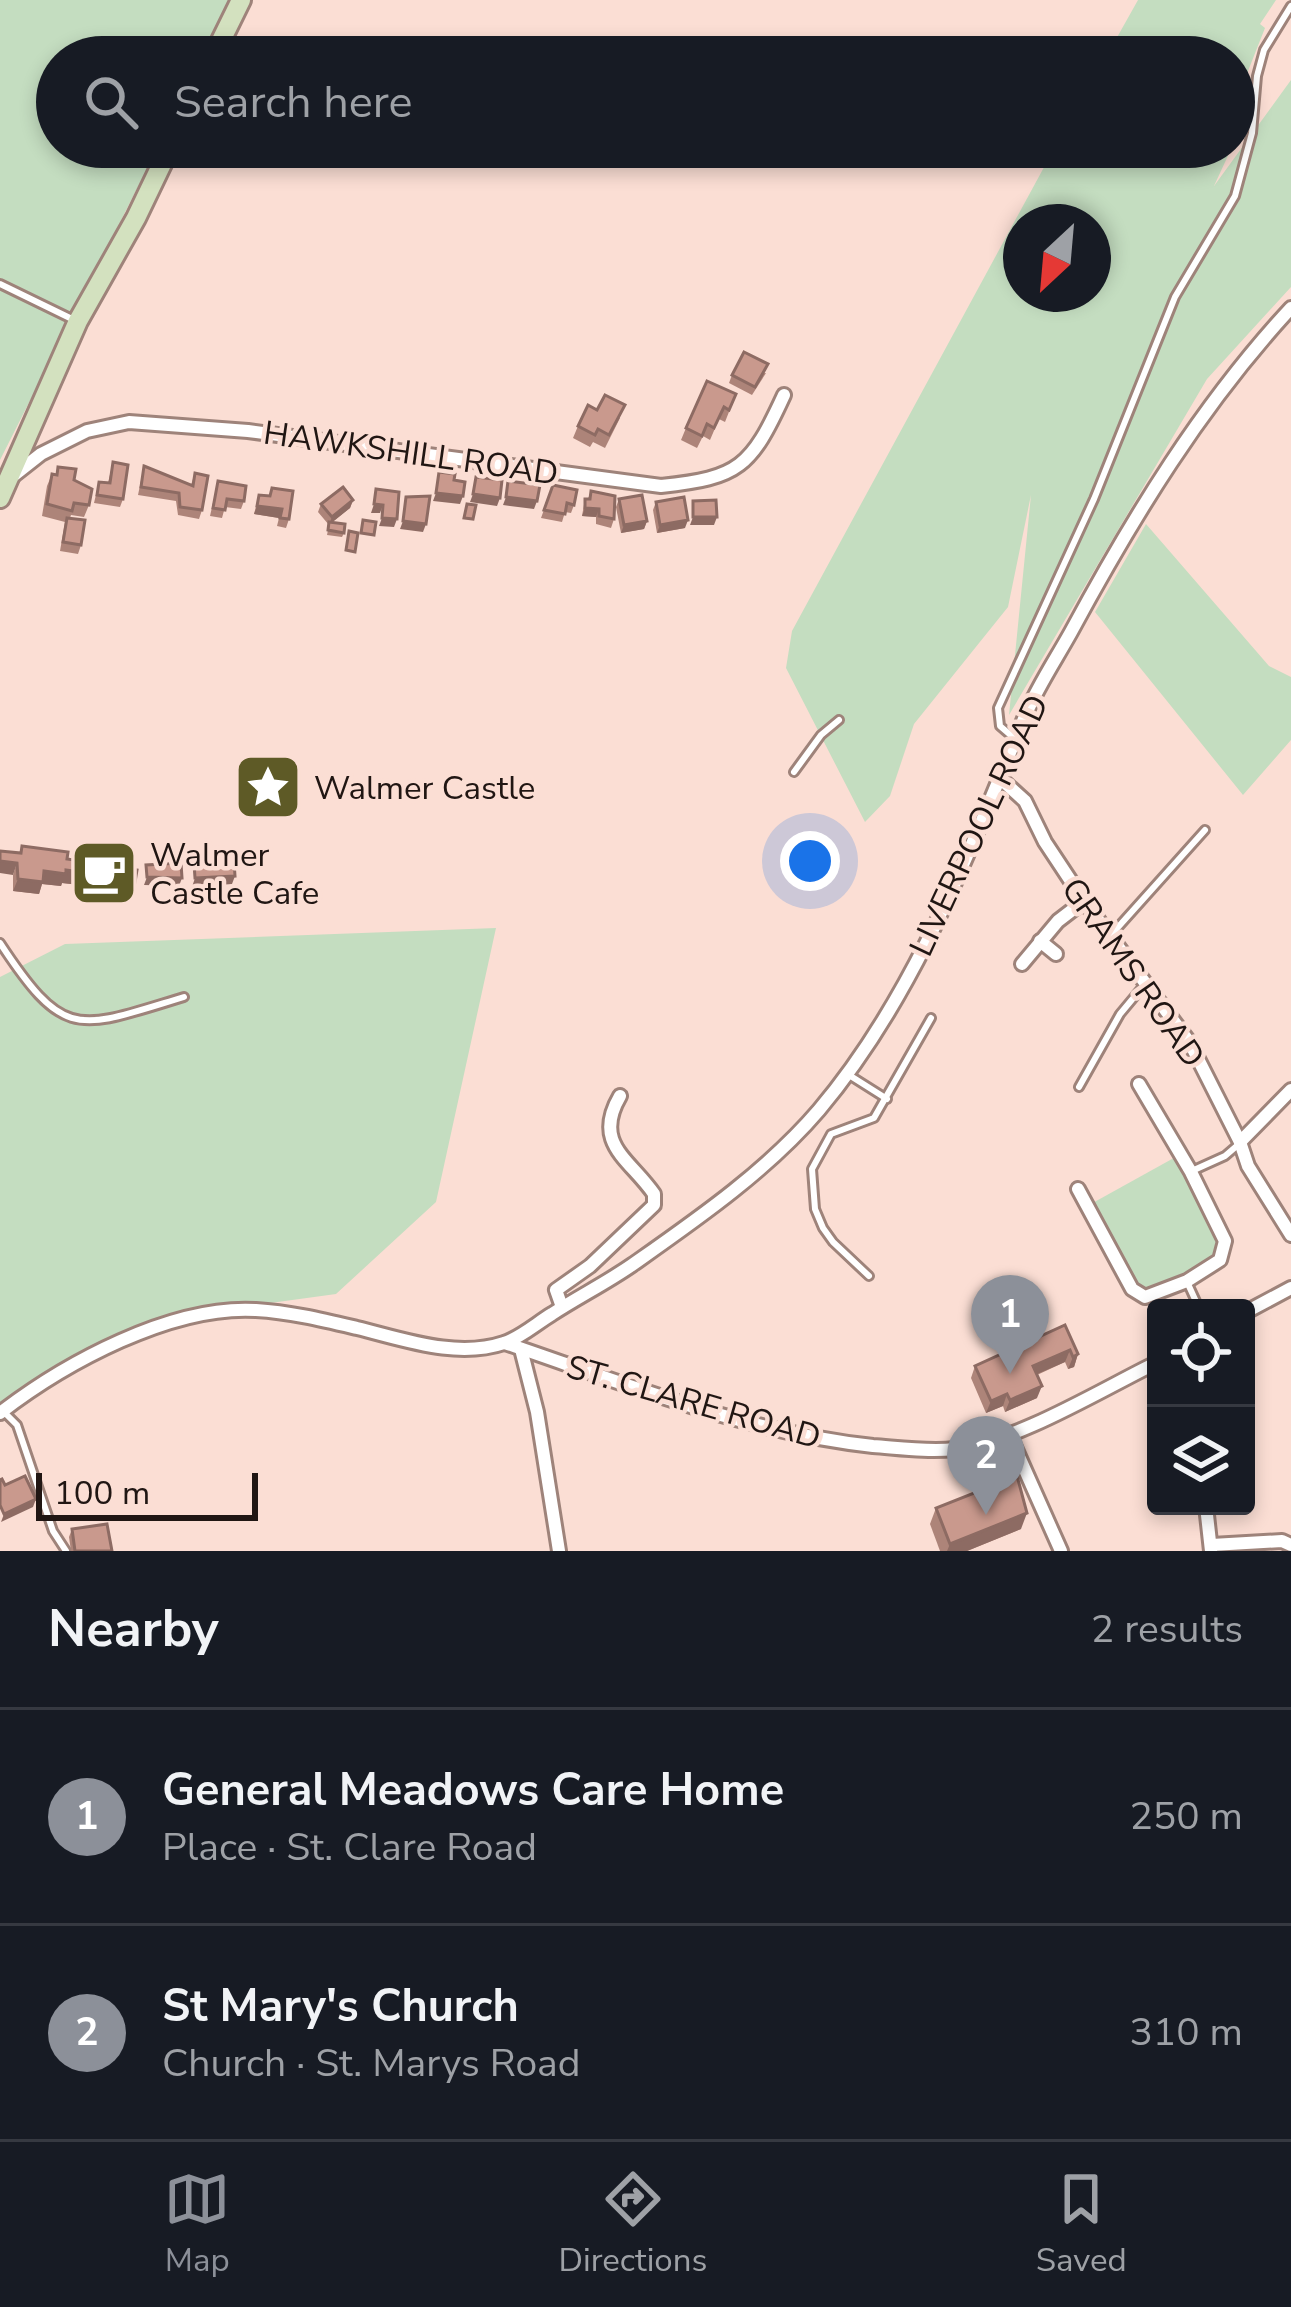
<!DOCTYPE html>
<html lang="en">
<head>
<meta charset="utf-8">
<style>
	:root { --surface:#171b24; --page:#242831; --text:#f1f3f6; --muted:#9ea1a6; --line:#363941; --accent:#8c9099 }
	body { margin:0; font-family:"Nunito Sans",sans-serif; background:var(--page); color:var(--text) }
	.controls { position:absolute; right:36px; bottom:36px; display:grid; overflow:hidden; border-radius:12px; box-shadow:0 6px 18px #0003 }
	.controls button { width:108px; height:108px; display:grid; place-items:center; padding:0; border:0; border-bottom:3px solid var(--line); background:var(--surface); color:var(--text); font:60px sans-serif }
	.compass { position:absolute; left:1003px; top:204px; width:108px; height:108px; border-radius:50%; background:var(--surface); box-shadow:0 6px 18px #0003; rotate:206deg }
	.scale { position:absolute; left:36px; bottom:30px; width:222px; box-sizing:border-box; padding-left:12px; border:6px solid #201613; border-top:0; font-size:33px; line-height:42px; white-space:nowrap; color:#201613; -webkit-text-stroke:9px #fbded4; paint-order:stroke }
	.you { position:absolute; left:810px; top:861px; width:42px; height:42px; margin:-30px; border:9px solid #fff; border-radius:50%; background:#1a73e8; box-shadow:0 0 0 18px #1a73e833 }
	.badge { display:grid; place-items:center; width:78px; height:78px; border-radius:50%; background:var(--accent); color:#fff; font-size:39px; font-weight:700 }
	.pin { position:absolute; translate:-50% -99px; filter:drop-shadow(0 3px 6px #0008) }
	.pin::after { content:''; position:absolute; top:63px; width:42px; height:36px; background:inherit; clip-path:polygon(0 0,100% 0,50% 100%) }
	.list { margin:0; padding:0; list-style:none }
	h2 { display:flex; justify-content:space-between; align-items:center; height:156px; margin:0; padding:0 48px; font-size:51px }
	h2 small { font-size:39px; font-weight:400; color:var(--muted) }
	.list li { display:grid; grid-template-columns:78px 1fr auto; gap:36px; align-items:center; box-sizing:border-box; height:216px; padding:0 48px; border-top:3px solid var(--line) }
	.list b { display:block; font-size:45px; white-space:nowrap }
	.list p { margin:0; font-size:39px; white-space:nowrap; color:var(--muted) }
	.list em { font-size:39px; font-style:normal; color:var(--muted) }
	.icon { flex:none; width:66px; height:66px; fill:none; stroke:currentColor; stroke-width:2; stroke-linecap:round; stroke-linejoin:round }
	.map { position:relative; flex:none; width:1291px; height:1551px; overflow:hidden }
	.search { position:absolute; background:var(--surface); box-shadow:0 6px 18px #0003; left:36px; right:36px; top:36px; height:132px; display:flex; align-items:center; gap:30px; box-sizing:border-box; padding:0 42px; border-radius:66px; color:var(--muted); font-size:45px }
	.sheet { height:588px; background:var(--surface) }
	nav { display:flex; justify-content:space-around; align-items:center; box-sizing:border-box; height:168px; border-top:3px solid var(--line); background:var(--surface); font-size:33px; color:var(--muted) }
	nav a { display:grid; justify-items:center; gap:6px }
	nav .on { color:var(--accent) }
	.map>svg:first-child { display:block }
	.green { fill:#c4ddc0; fill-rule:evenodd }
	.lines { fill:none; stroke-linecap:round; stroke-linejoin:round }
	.lane-casing { stroke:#9e837a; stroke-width:12 }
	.street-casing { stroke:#9e837a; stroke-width:18 }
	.secondary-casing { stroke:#9e837a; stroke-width:24 }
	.lane { stroke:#fff; stroke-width:6 }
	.street { stroke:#fff; stroke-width:12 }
	.secondary { stroke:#d3e1bf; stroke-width:18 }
	.wall { fill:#ad8479 }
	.shaded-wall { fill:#8d6b63 }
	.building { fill:#c9998d; stroke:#8d6b63; stroke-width:3 }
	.labels { text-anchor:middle; stroke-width:9; stroke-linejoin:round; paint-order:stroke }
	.street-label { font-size:33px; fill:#201613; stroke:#fbded4 }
	.poi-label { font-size:33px; fill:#201613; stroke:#fbded4; text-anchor:start }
</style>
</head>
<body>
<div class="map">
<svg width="1291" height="1551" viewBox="0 0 1291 1551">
	<rect width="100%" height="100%" fill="#fbded4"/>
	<g class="green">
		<polygon points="0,0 232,0 204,57 57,57 57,147 158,147 0,460"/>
		<polygon points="1138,0 1276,0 1260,24 1265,28 1248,71 1234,144 1234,57 1106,57"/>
		<path d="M1291 80V287L1207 379 1009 715 1031 495 1008 607 914 724 890 796 865 822 786 668 792 631 1055 147H1232L1214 186ZM1021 222H1093V294H1021Z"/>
		<polygon points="1146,524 1269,666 1291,677 1291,740 1243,795 1095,612"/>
		<polygon points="496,928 436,1202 336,1294 167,1317 108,1337 0,1406 0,977 65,944"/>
		<polygon points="1181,1154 1224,1250 1154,1297 1132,1289 1089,1205"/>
	</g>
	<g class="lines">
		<defs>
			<g id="lane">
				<polyline points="0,284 72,319"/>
				<polyline points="1014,738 1000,726 998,708 1094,499 1175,297 1235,196 1252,133 1257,76 1264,50 1291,6"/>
				<polyline points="794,772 821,735 839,720"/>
				<polyline points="1111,935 1205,830"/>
				<path d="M0 943C65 1042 78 1029 184 997"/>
				<polyline points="849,1075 887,1099"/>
				<polyline points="1079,1087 1120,1014 1145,984"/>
				<polyline points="1194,1170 1225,1156 1239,1144"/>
				<polyline points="869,1276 833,1242 823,1228 815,1209 812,1169 831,1134 874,1118 931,1018"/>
				<polyline points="1188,1284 1199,1308"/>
				<polyline points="5,1413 17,1425 53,1531 66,1551"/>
			</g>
			<g id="street">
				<path d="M13 476 41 454 87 431 129 422 248 431 661 486C739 478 751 467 784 395"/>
				<polyline points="1002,780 1025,801 1045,842 1084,901 1190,1043 1240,1142 1248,1166 1291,1235"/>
				<polyline points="1040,941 1056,954"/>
				<polyline points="1022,964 1058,921 1084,901"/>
				<polyline points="1240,1142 1291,1090"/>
				<polyline points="1078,1189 1132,1289 1145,1297 1187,1281 1220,1260 1225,1241 1191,1172 1139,1084"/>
				<path d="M562 1307 556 1290 590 1266 654 1205V1194C630 1159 592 1144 620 1096"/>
				<polyline points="1246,1312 1291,1288"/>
				<path d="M505 1343C626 1384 744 1432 873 1446 900 1448 928 1452 955 1449 1016 1442 1099 1391 1156 1363"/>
				<polyline points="521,1349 537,1412 559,1551"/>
				<path d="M0 1413C65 1363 171 1305 256 1310 290 1312 323 1320 357 1328 403 1339 456 1359 504 1343 520 1338 537 1323 552 1314 578 1297 606 1283 632 1265 696 1220 767 1171 819 1110 916 995 969 851 1026 714 1038 686 1056 659 1071 632 1133 517 1202 404 1291 308"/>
				<polyline points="1009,1434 1061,1551"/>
				<polyline points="1206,1506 1211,1551"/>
				<polyline points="1212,1545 1282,1541 1291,1545"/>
			</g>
			<g id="secondary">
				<polyline points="213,57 241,0"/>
				<polyline points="0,498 78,321 136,218 170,147"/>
			</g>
		</defs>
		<use href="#lane" class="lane-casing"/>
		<use href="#street" class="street-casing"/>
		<use href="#secondary" class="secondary-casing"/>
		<use href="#lane" class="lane"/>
		<use href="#street" class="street"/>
		<use href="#secondary" class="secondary"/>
	</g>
	<g class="wall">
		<polygon points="766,373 752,395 729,383 732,375"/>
		<polygon points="736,394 725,422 719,419 710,440 703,436 697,448 681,440 686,428"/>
		<polygon points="597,410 620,418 605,448 593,442 590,447 573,438 578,426"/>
		<polygon points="113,462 123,499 120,507 94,503 99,482 108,483"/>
		<polygon points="144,466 191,485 195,473 202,510 199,519 178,515 176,501 138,495"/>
		<polygon points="58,467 74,480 89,505 84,517 71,515 70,518 81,545 78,554 60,551 65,522 42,516 47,486 52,474 56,475"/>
		<polygon points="218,481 244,501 241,509 225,507 222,518 210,516"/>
		<polygon points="553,485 574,505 571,513 565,512 562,522 541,518"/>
		<polygon points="272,488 289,519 286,528 277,526 279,518 254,514 259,495 269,496"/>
		<polygon points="591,491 614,519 611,528 596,524 596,517 582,516 585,499 588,499"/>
		<polygon points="619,499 647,521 644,529 621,533 616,507"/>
		<polygon points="353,500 350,508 332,522 344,533 342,537 327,535 329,525 318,512 321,504"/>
		<polygon points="656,502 685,528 657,533 653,510"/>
		<polygon points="22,846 67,859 94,874 89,886 62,883 61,886 42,884 39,894 13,891 13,875"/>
		<polygon points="1065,1325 1078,1354 1074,1367 1068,1369 1065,1362 1037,1375 1037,1398 1005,1412 1003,1406 986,1413 971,1378 975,1366"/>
		<polygon points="936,1508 1021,1529 967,1551 940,1551 930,1524"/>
		<polygon points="72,1529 112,1551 71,1551 69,1537"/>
	</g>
	<g class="shaded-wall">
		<polygon points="436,493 463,496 460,504 433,501"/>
		<polygon points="473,494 500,498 497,506 470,502"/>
		<polygon points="506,497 537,501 534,509 503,505"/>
		<polygon points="353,500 350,508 329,525 332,517"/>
		<polygon points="374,504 383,505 380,513 371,513"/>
		<polygon points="257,506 282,509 279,518 254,514"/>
		<polygon points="585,508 599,509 596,517 582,516"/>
		<polygon points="693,517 717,517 714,525 690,525"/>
		<polygon points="382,518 397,519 394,527 379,526"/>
		<polygon points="688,520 685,528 657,533 660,525"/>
		<polygon points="403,521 426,524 423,532 400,529"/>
		<polygon points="647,521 644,529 621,533 624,525"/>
		<polygon points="0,861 17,863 13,875 0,873"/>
		<polygon points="66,870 94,874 89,886 62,883 61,886 42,884 39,894 13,891 18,879 44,871"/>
		<polygon points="235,876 232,884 192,887 195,878"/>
		<polygon points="95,877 135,882 132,890 92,885"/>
		<polygon points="147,877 182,878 179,886 144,885"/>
		<polygon points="1070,1350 1065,1362 1028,1378 1033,1366"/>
		<polygon points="1078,1354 1074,1367 1068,1369 1073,1357"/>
		<polygon points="1042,1386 1037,1398 1005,1412 1010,1400"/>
		<polygon points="1007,1394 1003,1406 986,1413 991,1401"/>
		<polygon points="36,1499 33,1507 1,1522 4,1514"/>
		<polygon points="1027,1513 1021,1529 967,1551 947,1551 950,1544"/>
	</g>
	<g class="building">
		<polygon points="744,352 768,364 755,387 732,375"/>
		<polygon points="707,381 736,394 729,410 724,407 714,428 707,424 702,436 686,428"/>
		<polygon points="605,395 625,405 609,435 598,429 595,435 578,426 588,405 597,410"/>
		<polygon points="113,462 128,465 123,499 97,495 99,482 110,483"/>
		<polygon points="144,466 193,486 195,473 208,476 202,510 180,507 179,493 141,487"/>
		<polygon points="58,467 76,469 74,480 92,489 89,505 74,503 72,511 47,504 52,474 57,475"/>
		<polygon points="439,472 455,474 454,480 465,482 463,496 436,493"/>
		<polygon points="476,477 502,480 500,498 473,494"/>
		<polygon points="218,481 246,486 244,501 227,499 225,510 213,508"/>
		<polygon points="508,481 540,485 537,501 506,497"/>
		<polygon points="553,485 577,490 574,505 567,503 565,514 544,510"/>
		<polygon points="343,487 353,500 332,517 321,504"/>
		<polygon points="272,488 293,491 289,519 280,518 282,509 257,506 259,495 270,496"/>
		<polygon points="376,489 399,492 397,519 382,518 383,505 374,504"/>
		<polygon points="591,491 615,496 614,519 599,516 599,509 585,508 585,499 590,499"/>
		<polygon points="642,495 647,521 624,525 619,499"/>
		<polygon points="430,496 426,524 403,521 406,497"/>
		<polygon points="684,497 688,520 660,525 656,502"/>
		<polygon points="716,500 717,517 693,517 693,501"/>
		<polygon points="467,504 476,505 473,519 464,518"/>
		<polygon points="67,518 85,520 81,545 63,542"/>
		<polygon points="363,520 376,522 374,535 361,533"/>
		<polygon points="329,522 345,524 344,533 328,530"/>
		<polygon points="349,531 358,533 355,552 346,550"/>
		<polygon points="22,846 68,852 67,859 95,863 94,874 66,870 66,874 44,871 43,882 18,879 17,863 0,861 0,851 21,853"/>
		<polygon points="97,860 119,863 118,867 137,870 135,882 95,877"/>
		<polygon points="234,861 235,876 195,878 194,864"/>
		<polygon points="181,863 182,878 147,877 146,865"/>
		<polygon points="1065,1325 1078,1354 1073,1357 1070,1350 1033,1366 1042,1386 1010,1400 1007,1394 991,1401 975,1366"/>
		<polygon points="25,1476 36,1499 4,1514 0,1505 0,1480 2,1479 5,1485"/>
		<polygon points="1017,1476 1027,1513 950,1544 936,1508"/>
		<polygon points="107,1524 112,1551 75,1551 72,1529"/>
	</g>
	<defs>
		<symbol id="sight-square" viewBox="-11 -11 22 22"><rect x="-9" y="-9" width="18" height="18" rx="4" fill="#5e5a26" stroke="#fbded4"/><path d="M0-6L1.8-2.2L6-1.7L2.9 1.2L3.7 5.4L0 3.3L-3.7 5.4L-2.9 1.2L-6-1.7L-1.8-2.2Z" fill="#fff"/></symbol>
		<symbol id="cafe-square" viewBox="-11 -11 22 22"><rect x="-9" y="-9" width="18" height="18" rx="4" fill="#5e5a26" stroke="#fbded4"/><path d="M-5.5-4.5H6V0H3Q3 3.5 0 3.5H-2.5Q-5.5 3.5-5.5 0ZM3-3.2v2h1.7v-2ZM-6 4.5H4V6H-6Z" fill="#fff"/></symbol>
	</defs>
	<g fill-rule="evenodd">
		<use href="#sight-square" x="230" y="749" width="76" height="76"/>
		<use href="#cafe-square" x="66" y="835" width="76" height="76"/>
	</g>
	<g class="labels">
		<g class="street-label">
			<text transform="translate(411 452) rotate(8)" y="12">HAWKSHILL ROAD</text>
			<text transform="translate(978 825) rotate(-65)" y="12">LIVERPOOL ROAD</text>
			<text transform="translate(1134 972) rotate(55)" y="12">GRAMS ROAD</text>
			<text transform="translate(694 1401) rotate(16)" y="12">ST. CLARE ROAD</text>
		</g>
		<g class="poi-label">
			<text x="314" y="799">Walmer Castle</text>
			<text x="150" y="866">Walmer<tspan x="150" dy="38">Castle Cafe</tspan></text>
		</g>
	</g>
</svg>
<div class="controls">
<button><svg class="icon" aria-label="locate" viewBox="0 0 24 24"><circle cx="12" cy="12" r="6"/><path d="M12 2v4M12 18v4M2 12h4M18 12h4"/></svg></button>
<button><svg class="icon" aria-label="layers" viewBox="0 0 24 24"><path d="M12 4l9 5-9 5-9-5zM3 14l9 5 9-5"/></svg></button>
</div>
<svg class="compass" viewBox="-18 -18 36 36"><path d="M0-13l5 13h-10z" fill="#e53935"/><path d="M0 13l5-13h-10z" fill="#9ea1a6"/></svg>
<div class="scale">100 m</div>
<div class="you"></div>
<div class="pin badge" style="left:1010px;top:1374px">1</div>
<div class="pin badge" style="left:986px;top:1515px">2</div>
<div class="search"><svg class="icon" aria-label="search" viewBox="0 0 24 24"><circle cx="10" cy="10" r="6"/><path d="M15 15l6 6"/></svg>Search here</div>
</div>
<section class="sheet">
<h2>Nearby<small>2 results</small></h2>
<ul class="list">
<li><span class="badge">1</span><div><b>General Meadows Care Home</b><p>Place · St. Clare Road</p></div><em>250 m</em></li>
<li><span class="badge">2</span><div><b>St Mary's Church</b><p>Church · St. Marys Road</p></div><em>310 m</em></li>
</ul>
</section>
<nav>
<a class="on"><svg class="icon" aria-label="map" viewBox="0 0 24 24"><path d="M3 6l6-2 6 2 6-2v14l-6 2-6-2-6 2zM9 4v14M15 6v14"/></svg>Map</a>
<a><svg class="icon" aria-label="directions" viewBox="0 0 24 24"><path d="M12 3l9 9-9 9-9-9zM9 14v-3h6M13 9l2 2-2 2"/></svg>Directions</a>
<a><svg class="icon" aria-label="saved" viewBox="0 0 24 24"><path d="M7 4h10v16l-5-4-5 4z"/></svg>Saved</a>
</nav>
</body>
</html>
